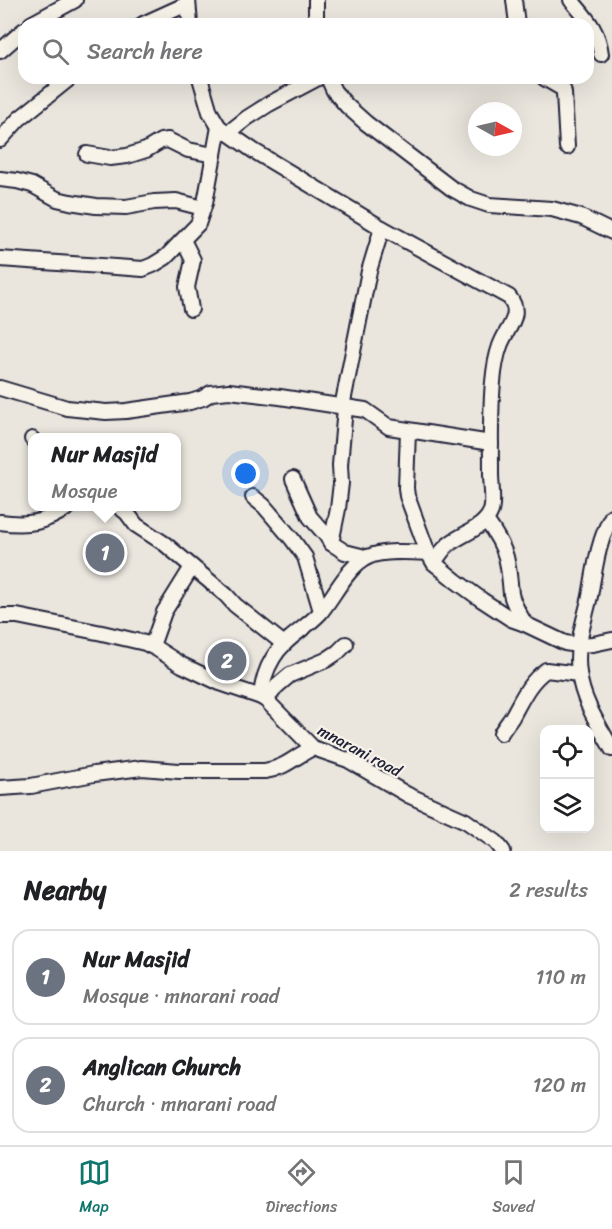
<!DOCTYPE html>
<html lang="en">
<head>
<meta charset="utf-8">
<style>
	:root { --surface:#fff; --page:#f6f6f6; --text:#202124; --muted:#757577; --line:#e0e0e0; --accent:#0f766e }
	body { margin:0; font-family:Sriracha,sans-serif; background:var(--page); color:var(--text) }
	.controls { position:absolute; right:18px; bottom:18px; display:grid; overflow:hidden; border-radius:12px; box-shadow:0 6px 24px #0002 }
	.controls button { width:54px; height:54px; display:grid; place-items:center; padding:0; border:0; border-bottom:2px solid var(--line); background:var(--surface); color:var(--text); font:30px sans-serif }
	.compass { position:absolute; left:468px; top:102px; width:54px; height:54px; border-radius:50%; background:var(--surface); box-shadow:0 6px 24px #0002; rotate:98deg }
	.you { position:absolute; left:246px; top:474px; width:21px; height:21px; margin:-15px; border:4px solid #fff; border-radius:50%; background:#1a73e8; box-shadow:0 0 0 9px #1a73e833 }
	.badge { display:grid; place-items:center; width:39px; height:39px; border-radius:50%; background:var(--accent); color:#fff; font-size:20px; font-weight:700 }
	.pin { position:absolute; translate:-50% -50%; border:3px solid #fff; box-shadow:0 2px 6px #0006 }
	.popup { position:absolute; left:28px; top:433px; width:153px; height:78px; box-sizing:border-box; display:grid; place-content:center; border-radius:12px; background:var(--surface); filter:drop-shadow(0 2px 4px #0005); font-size:20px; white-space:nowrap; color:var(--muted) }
	.popup b { font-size:22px; color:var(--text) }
	.popup::after { content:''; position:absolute; left:50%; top:100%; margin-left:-12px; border:12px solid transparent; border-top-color:var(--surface) }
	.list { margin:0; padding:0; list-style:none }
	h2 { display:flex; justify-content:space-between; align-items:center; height:78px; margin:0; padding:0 24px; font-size:26px }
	h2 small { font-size:20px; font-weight:400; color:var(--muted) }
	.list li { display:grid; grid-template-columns:39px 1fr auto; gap:18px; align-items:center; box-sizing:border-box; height:96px; margin:0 12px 12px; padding:0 12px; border:2px solid var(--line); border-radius:18px }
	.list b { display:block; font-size:22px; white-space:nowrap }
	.list p { margin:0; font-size:20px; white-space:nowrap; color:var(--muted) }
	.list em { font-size:20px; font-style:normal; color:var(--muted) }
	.icon { flex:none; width:33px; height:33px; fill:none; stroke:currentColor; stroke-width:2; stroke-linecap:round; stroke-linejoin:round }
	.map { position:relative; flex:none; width:612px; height:851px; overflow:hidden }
	.search { position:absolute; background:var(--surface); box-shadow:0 6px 24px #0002; left:18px; right:18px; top:18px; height:66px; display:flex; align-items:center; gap:15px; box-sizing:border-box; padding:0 21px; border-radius:18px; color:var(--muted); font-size:22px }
	.sheet { height:294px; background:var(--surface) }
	nav { display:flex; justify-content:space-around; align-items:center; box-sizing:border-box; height:84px; border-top:2px solid var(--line); background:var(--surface); font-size:16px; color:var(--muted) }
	nav a { display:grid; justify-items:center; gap:3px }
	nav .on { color:var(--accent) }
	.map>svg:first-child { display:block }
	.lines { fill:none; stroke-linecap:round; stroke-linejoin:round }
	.minor-casing { stroke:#22223b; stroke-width:18 }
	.minor { stroke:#f7f3e8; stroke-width:14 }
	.labels { text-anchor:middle; stroke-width:4.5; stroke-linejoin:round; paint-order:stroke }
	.street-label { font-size:16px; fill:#22223b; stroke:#f7f3e8 }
</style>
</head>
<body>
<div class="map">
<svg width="612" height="851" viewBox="0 0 612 851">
	<rect width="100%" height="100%" fill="#eae6de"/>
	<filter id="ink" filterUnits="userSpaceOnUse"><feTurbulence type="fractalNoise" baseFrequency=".0167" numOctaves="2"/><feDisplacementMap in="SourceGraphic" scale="12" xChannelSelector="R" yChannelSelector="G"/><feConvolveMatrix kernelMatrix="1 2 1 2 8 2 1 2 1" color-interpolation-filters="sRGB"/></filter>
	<g filter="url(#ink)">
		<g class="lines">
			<defs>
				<g id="minor">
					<polyline points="188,0 190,24"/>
					<polyline points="514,0 517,24"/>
					<path d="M571 0C586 18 598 29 601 54"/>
					<polyline points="31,24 75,0"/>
					<polyline points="143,24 187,4"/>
					<polyline points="316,24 316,0"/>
					<polyline points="0,51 24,30"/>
					<path d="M200 78 210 112 219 127 228 133 254 151 382 228 509 297C524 315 506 328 500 346 496 357 494 371 493 382 490 413 491 444 491 474 491 484 494 503 491 511 485 528 461 534 448 545 443 549 438 557 434 563"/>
					<polyline points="328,78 334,91 347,106 366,123 451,188 471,199 489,205 552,209 581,217 612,232"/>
					<polyline points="544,78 563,89 564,93 567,147"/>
					<polyline points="228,133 247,118 269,104 318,78"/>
					<polyline points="0,140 19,119 70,78"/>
					<polyline points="87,154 110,158 127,156 146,150 161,141 168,140 188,150 214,155"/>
					<polyline points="0,179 17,181 32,185 57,199 70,202 96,206 126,207 154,202 176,201 203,208"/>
					<polyline points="183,240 193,260 187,287 191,309"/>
					<polyline points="0,259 130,268 143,269 153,265 166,257 198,224 205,203 219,127"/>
					<polyline points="0,388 67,408 106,412 126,411 190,402 203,398 211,393 229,391 280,397 365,410 389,427 491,443"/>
					<polyline points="342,407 369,271 382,228"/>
					<polyline points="408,430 406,488 407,496 428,553"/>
					<polyline points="32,439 33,440"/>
					<polyline points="293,479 310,517 326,535 331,543 345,552 365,557"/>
					<polyline points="253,497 264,506 292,539 305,557 321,611"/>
					<polyline points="118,506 127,513 136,525 165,544 226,595 235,605 284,644"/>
					<path d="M612 516C598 541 595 568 590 596 584 622 575 646 579 673 582 700 599 726 612 749"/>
					<path d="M486 520C494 531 502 543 506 557 509 569 510 582 511 594 513 604 520 615 525 624"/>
					<path d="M0 522C29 526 45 523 70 506"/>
					<polyline points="331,543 338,509 341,483 340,465 345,408"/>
					<polyline points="0,616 17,616 102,633 145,643 157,649 182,665 220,683 261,697 266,700 313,748 348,760 408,795 466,821 496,842 503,851"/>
					<polyline points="152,646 164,612 192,567"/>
					<path d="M261 697C262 683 265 671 273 658 284 639 305 629 320 613 333 598 349 564 368 557 383 550 411 552 428 553L434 563 456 581 482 600 511 619 525 624 565 643 578 645 593 644 612 640"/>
					<polyline points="266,700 277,686 290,675 326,660 338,652 346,644"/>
					<path d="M501 733C504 728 508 723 512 717 522 699 529 682 546 670L579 674"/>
					<path d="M0 788 31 786 94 774 142 768 179 771H265C286 768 295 756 313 748"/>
				</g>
			</defs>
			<use href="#minor" class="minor-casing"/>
			<use href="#minor" class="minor"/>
		</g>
	</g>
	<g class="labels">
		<g class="street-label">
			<text transform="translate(360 750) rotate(28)" y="6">mnarani road</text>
		</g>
	</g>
</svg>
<div class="controls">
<button><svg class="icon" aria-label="locate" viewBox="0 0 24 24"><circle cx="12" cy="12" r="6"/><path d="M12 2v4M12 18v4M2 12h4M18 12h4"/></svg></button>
<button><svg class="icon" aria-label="layers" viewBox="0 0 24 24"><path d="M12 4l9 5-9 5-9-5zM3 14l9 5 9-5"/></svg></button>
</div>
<svg class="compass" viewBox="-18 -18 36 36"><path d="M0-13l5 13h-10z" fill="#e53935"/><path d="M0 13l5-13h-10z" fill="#757577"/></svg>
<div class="you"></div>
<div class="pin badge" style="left:105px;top:553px;background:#6b7280">1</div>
<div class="popup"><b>Nur Masjid</b>Mosque</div>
<div class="pin badge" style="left:227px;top:661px;background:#6b7280">2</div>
<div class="search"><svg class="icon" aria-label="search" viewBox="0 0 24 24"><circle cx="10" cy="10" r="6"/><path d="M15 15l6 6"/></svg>Search here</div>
</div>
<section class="sheet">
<h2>Nearby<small>2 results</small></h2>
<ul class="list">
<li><span class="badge" style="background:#6b7280">1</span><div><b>Nur Masjid</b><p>Mosque · mnarani road</p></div><em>110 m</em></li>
<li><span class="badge" style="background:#6b7280">2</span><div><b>Anglican Church</b><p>Church · mnarani road</p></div><em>120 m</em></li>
</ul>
</section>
<nav>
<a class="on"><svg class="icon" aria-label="map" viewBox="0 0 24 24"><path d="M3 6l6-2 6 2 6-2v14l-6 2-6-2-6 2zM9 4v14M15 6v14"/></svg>Map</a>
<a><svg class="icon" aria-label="directions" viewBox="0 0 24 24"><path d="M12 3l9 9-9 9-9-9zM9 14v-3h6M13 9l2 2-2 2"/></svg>Directions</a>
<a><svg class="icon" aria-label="saved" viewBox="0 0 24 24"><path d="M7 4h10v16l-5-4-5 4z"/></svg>Saved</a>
</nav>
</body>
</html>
